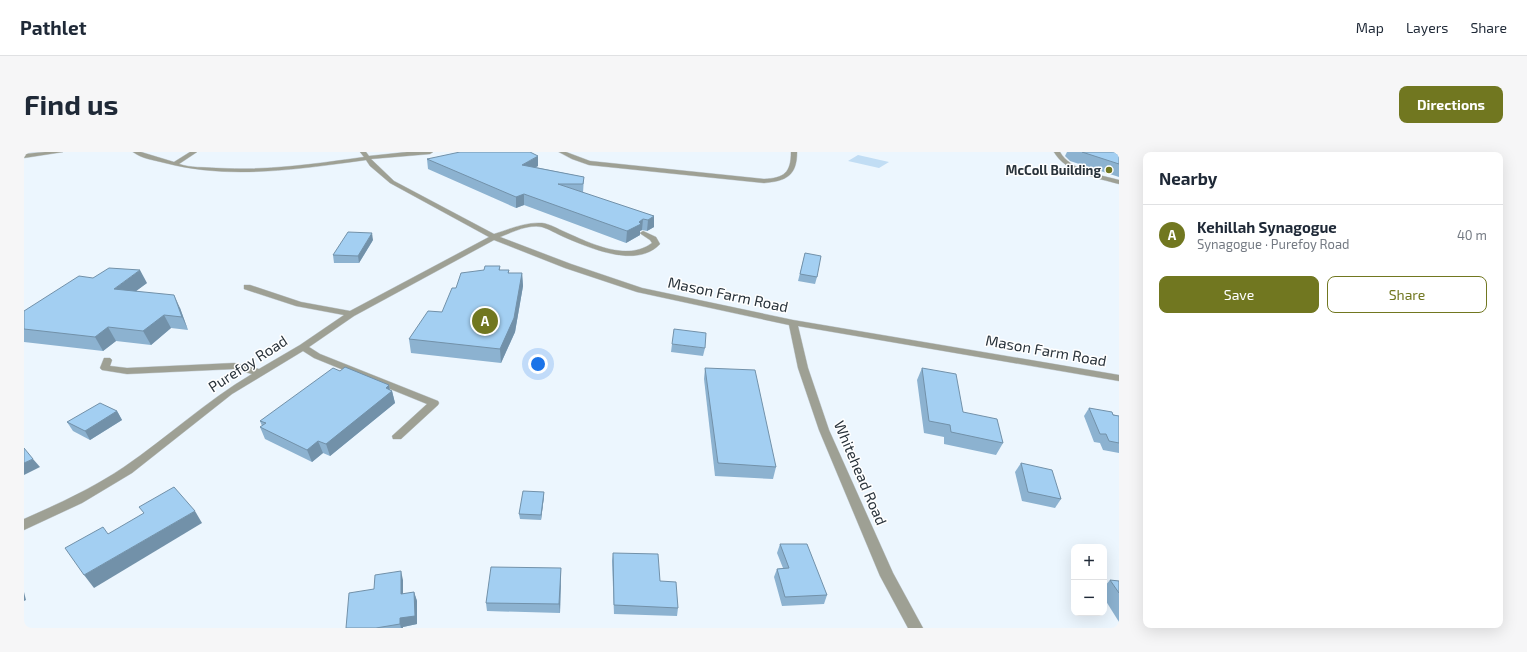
<!DOCTYPE html>
<html lang="en">
<head>
<meta charset="utf-8">
<style>
	:root { --surface:#fff; --page:#f6f6f7; --text:#1f2937; --muted:#747a83; --line:#e0e1e3; --accent:#717720 }
	body { margin:0; font-family:"Exo 2",sans-serif; background:var(--page); color:var(--text) }
	.controls { position:absolute; right:12px; bottom:12px; display:grid; overflow:hidden; border-radius:8px; box-shadow:0 4px 16px #0002 }
	.controls button { width:36px; height:36px; display:grid; place-items:center; padding:0; border:0; border-bottom:1px solid var(--line); background:var(--surface); color:var(--text); font:20px sans-serif }
	.you { position:absolute; left:514px; top:212px; width:14px; height:14px; margin:-10px; border:3px solid #fff; border-radius:50%; background:#1a73e8; box-shadow:0 0 0 6px #1a73e833 }
	.badge { display:grid; place-items:center; width:26px; height:26px; border-radius:50%; background:var(--accent); color:#fff; font-size:13px; font-weight:700 }
	.pin { position:absolute; translate:-50% -50%; border:2px solid #fff; box-shadow:0 1px 4px #0006 }
	.list { margin:0; padding:0; list-style:none }
	h2 { display:flex; justify-content:space-between; align-items:center; height:52px; margin:0; padding:0 16px; font-size:17px }
	h2 small { font-size:13px; font-weight:400; color:var(--muted) }
	.list li { display:grid; grid-template-columns:26px 1fr auto; gap:12px; align-items:center; box-sizing:border-box; height:60px; padding:0 16px; border-top:1px solid var(--line) }
	.list b { display:block; font-size:15px; white-space:nowrap }
	.list p { margin:0; font-size:13px; white-space:nowrap; color:var(--muted) }
	.list em { font-size:13px; font-style:normal; color:var(--muted) }
	.actions { display:flex; gap:8px; padding:12px 16px }
	.actions a { flex:1; padding:9px 0; border:1px solid var(--accent); border-radius:8px; text-align:center; font-size:14px; color:var(--accent) }
	.actions .main { background:var(--accent); color:#fff }
	.map { position:relative; flex:none; width:1095px; height:476px; overflow:hidden; border-radius:8px }
	header { display:flex; align-items:center; gap:24px; box-sizing:border-box; height:56px; padding:0 20px; background:var(--surface); border-bottom:1px solid var(--line) }
	header strong { font-size:19px }
	nav { display:flex; gap:22px; margin-inline-start:auto; font-size:14px }
	.intro { display:flex; align-items:center; justify-content:space-between; box-sizing:border-box; height:96px; padding:0 24px }
	h1 { margin:0; font-size:28px }
	.button { padding:10px 18px; border-radius:8px; background:var(--accent); color:#fff; font-size:14px; font-weight:700 }
	main { display:flex; gap:24px; padding:0 24px }
	aside { flex:1; background:var(--surface); border-radius:8px; box-shadow:0 4px 16px #0002 }
	.map>svg:first-child { display:block }
	.green { fill:#c1ddf4 }
	.lines { fill:none; stroke-linecap:round; stroke-linejoin:round }
	.minor-casing { stroke:#c9d3db; stroke-width:1 }
	.minor { fill:#9ea094; fill-rule:evenodd }
	.wall { fill:#8cb2d0 }
	.shaded-wall { fill:#7291a9 }
	.building { fill:#a3cff2; stroke:#7291a9 }
	.poi-dot { fill:#717720; stroke:#fff; stroke-width:1.5 }
	.labels { text-anchor:middle; stroke-width:3; stroke-linejoin:round; paint-order:stroke }
	.far-poi-label { font-size:13px; font-weight:bold; fill:#29333b; stroke:#fff; text-anchor:end }
	.street-label { font-size:15px; fill:#29333b; stroke:#fff }
</style>
</head>
<body>
<header>
<strong>Pathlet</strong>
<nav><a>Map</a><a>Layers</a><a>Share</a></nav>
</header>
<div class="intro"><h1>Find us</h1><a class="button">Directions</a></div>
<main>
<div class="map">
<svg width="1095" height="476" viewBox="0 0 1095 476">
	<rect width="100%" height="100%" fill="#ecf6fe"/>
	<polygon class="green" points="834,3 865,10 855,16 824,9"/>
	<g class="lines">
		<defs>
			<g id="minor">
				<polygon points="21,0 39,0 0,6 0,2"/>
				<path d="M109 0H117L150 10 166 0H173L155 12C167 16 180 15 192 16 242 19 290 12 340 5L336 0H342L345 4 383 0H409L406 2 347 7 370 29 470 82C486 77 501 70 518 71 526 72 534 77 541 80 566 91 603 110 628 91L626 88 617 82 616 81 619 79 632 85 636 92C613 117 566 96 540 85 533 82 525 77 518 75 504 72 489 80 476 85L547 112 618 136 769 168 1095 223V229L774 174 784 216 805 278 869 421 899 476H884L856 424 795 278 774 216 765 173 613 140 541 116 470 88 330 164 285 195 296 202 414 249 415 251 414 253 377 287H369L368 284 403 252 290 206 279 199 208 242 108 321 58 351 0 378V367C34 352 69 336 100 315 144 285 182 249 228 222L210 217 103 222 78 218 76 216 80 206H86L88 208 86 214 103 216 210 211 235 217 276 193 320 163 272 154 220 137V133H226L277 150 326 159 465 85 366 31 346 14 342 8C275 17 207 28 141 11 130 8 118 7 109 0Z"/>
				<path d="M535 0H542L566 9 740 27C760 26 767 21 767 0H773C773 24 762 29 740 31L565 13 548 7Z"/>
				<path d="M1030 0H1036C1046 18 1076 23 1095 28V32C1073 26 1042 21 1030 0Z"/>
			</g>
		</defs>
		<use href="#minor" class="minor-casing"/>
		<use href="#minor" class="minor"/>
	</g>
	<g class="wall">
		<polygon points="1043,0 1095,0 1095,25 1046,9 1041,4"/>
		<polygon points="403,7 514,14 511,15 560,25 559,41 630,64 630,75 623,79 618,78 616,79 616,83 602,91 500,53 492,56 404,17"/>
		<polygon points="349,88 335,111 310,111 309,103"/>
		<polygon points="781,101 793,125 791,132 774,129"/>
		<polygon points="476,114 476,118 485,118 485,121 498,121 499,134 491,180 477,211 387,201 385,187 418,160 460,118"/>
		<polygon points="123,131 112,139 156,156 164,178 147,176 127,193 92,189 79,199 0,190 0,159"/>
		<polygon points="648,192 681,196 679,204 647,200"/>
		<polygon points="681,216 752,315 749,327 691,324 680,227"/>
		<polygon points="898,216 939,260 979,291 972,303 920,292 920,285 900,281 893,228"/>
		<polygon points="316,219 365,233 366,238 368,239 371,251 306,304 299,301 288,310 241,287 236,275 238,274 236,269"/>
		<polygon points="1065,256 1095,264 1095,301 1079,298 1076,291 1070,290 1060,264"/>
		<polygon points="93,259 98,268 66,288 49,279 43,270"/>
		<polygon points="997,311 1037,347 1031,356 998,349 991,320"/>
		<polygon points="520,340 520,344 517,368 496,367 495,362"/>
		<polygon points="756,392 803,443 800,452 758,454 750,425 753,417 759,416 753,401"/>
		<polygon points="589,401 636,429 654,456 653,464 590,462 588,409"/>
		<polygon points="537,416 536,461 463,459 462,451"/>
		<polygon points="379,428 379,442 390,440 393,449 393,472 379,475 379,476 322,476 350,437"/>
		<polygon points="1086,428 1095,429 1095,470 1080,446 1080,435"/>
	</g>
	<g class="shaded-wall">
		<polygon points="514,4 514,14 499,23 498,13"/>
		<polygon points="500,42 500,53 492,56 492,45"/>
		<polygon points="630,64 630,75 623,79 624,68"/>
		<polygon points="619,67 618,78 616,79 616,83 602,91 603,79"/>
		<polygon points="348,81 349,88 335,111 334,104"/>
		<polygon points="116,118 123,131 97,150 90,137"/>
		<polygon points="498,121 499,134 491,180 477,211 476,197"/>
		<polygon points="150,143 156,156 164,178 158,165"/>
		<polygon points="140,163 147,176 127,193 119,179"/>
		<polygon points="84,175 92,189 79,199 71,185"/>
		<polygon points="365,233 366,240 368,239 371,251 306,304 302,292 362,236"/>
		<polygon points="93,259 98,268 66,288 61,279"/>
		<polygon points="294,289 299,301 288,310 283,298"/>
		<polygon points="9,307 16,315 0,323 0,311"/>
		<polygon points="520,340 520,344 517,368 517,363"/>
		<polygon points="171,359 178,371 70,436 60,423"/>
		<polygon points="537,416 537,425 536,461 535,452"/>
		<polygon points="377,419 379,428 379,451 377,442"/>
		<polygon points="0,440 2,448 0,449"/>
		<polygon points="390,440 393,449 393,472 379,475 379,476 377,476 376,472 376,466"/>
	</g>
	<g class="building">
		<polygon points="436,0 506,0 514,4 498,13 560,25 559,32 534,32 630,64 624,68 619,67 615,70 617,72 603,79 500,42 492,45 403,7"/>
		<polygon points="1058,0 1095,0 1095,12"/>
		<polygon points="324,80 348,81 334,104 309,103"/>
		<polygon points="781,101 797,104 793,125 776,122"/>
		<polygon points="461,114 476,114 475,118 485,118 484,121 498,121 490,166 476,197 385,187 404,159 418,160 428,136 432,136 437,121 460,118"/>
		<polygon points="85,116 116,118 90,137 150,143 158,165 140,163 119,179 84,175 71,185 0,177 0,159 55,124 69,126"/>
		<polygon points="650,177 682,181 681,196 648,192"/>
		<polygon points="321,215 365,233 362,236 368,239 302,292 294,289 283,298 236,275 242,271 236,269 309,216 316,219"/>
		<polygon points="681,216 731,218 752,315 694,311"/>
		<polygon points="898,216 932,222 939,260 973,267 979,291 927,280 926,273 905,269"/>
		<polygon points="76,251 93,259 61,279 43,270"/>
		<polygon points="1065,256 1088,260 1089,263 1095,264 1095,291 1085,289 1082,282 1076,282"/>
		<polygon points="0,296 9,307 0,311"/>
		<polygon points="997,311 1028,318 1037,347 1004,340"/>
		<polygon points="150,335 171,359 60,423 41,396 79,375 84,382 120,361 115,355"/>
		<polygon points="499,339 520,340 517,363 495,362"/>
		<polygon points="756,392 783,392 803,443 761,445 753,417 765,416"/>
		<polygon points="589,401 634,402 636,429 652,430 654,456 590,453"/>
		<polygon points="467,415 537,416 535,452 462,451"/>
		<polygon points="377,419 377,442 390,440 391,464 376,466 376,472 352,476 322,476 325,441 350,437 351,423"/>
		<polygon points="1086,428 1095,429 1095,441"/>
	</g>
	<circle class="poi-dot" cx="1085" cy="18" r="4"/>
	<g class="labels">
		<g class="far-poi-label">
			<text x="1077" y="23">McColl Building</text>
		</g>
		<g class="street-label">
			<text transform="translate(704 143) rotate(12)" y="5">Mason Farm Road</text>
			<text transform="translate(1022 199) rotate(10)" y="5">Mason Farm Road</text>
			<text transform="translate(224 212) rotate(-33)" y="5">Purefoy Road</text>
			<text transform="translate(836 321) rotate(67)" y="5">Whitehead Road</text>
		</g>
	</g>
</svg>
<div class="controls">
<button>+</button>
<button>−</button>
</div>
<div class="you"></div>
<div class="pin badge" style="left:461px;top:169px">A</div>
</div>
<aside>
<h2>Nearby<small></small></h2>
<ul class="list">
<li><span class="badge">A</span><div><b>Kehillah Synagogue</b><p>Synagogue · Purefoy Road</p></div><em>40 m</em></li>
</ul>
<div class="actions"><a class="main">Save</a><a>Share</a></div>
</aside>
</main>
</body>
</html>
